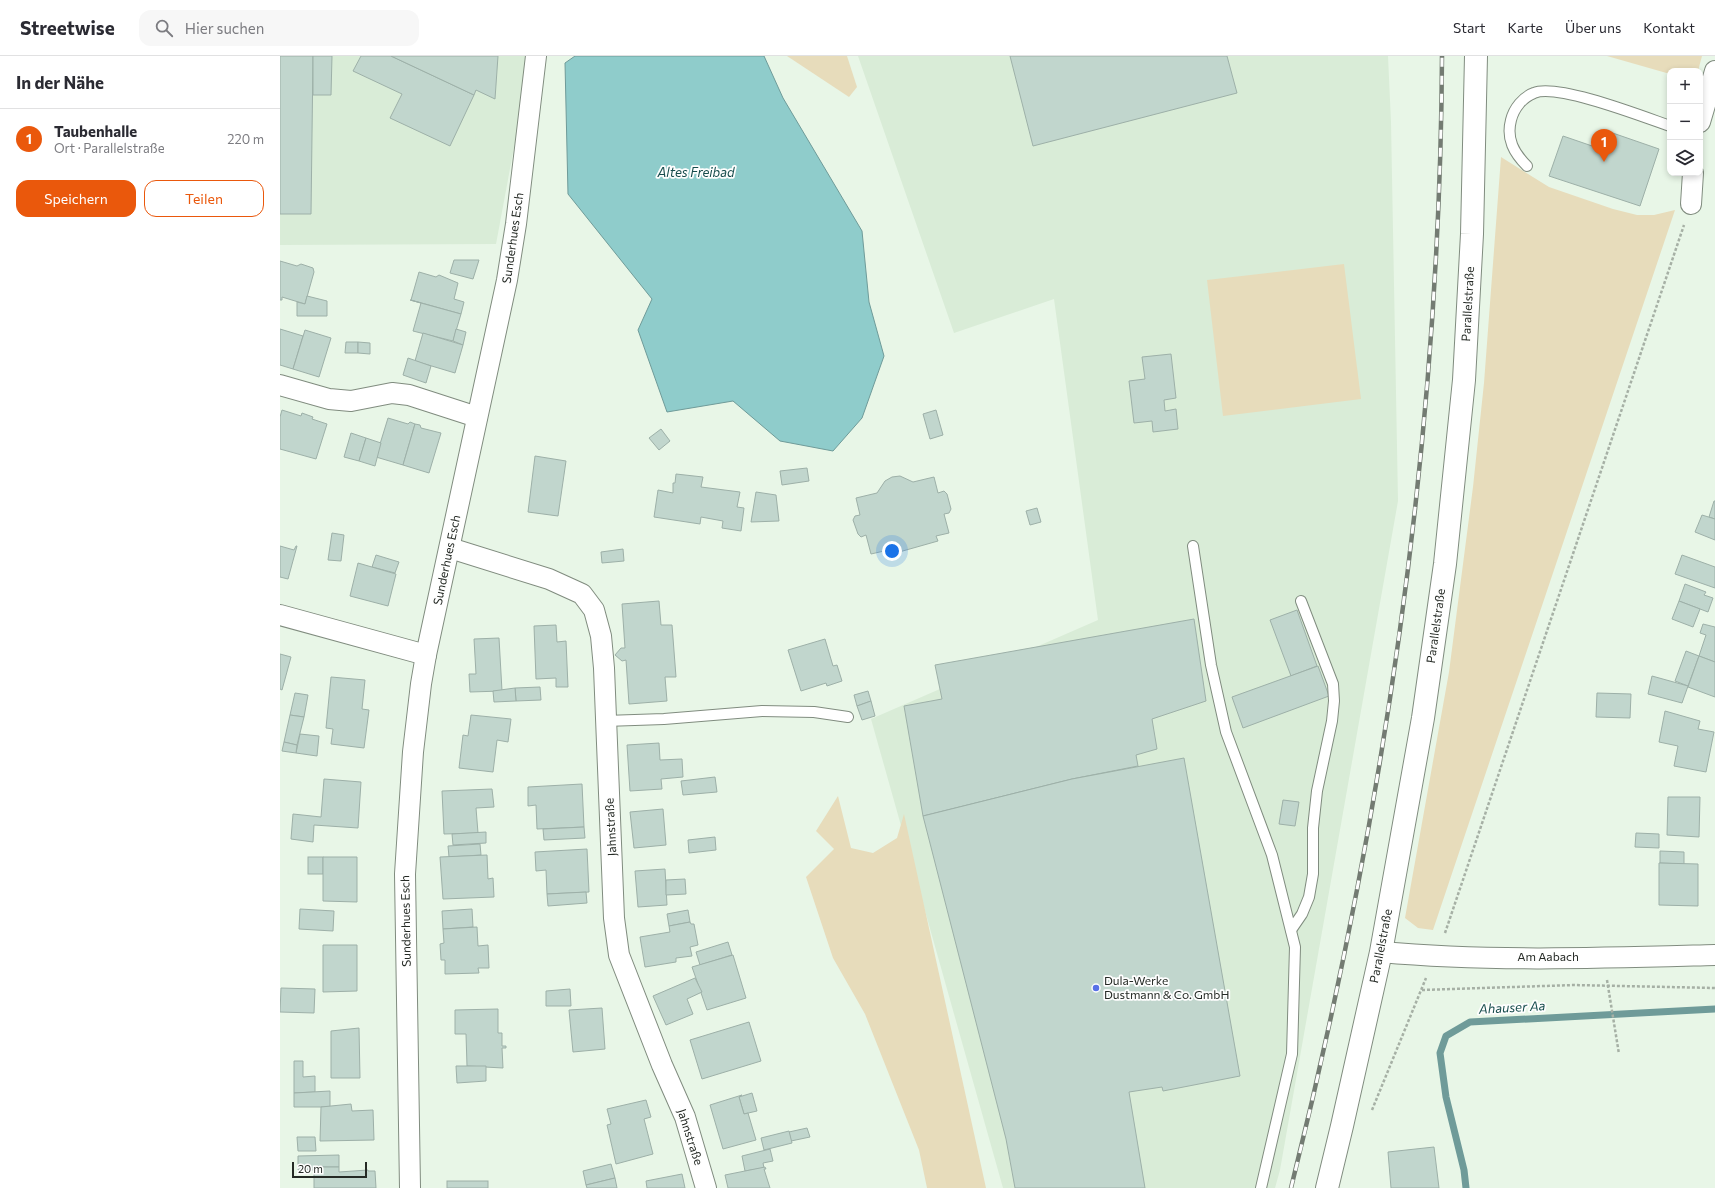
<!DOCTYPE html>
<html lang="de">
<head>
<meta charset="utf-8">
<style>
	:root { --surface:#fff; --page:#f7f7f7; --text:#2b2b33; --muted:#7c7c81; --line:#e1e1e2; --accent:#ea580c }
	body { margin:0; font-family:Commissioner,sans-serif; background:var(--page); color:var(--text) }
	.controls { position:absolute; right:12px; top:12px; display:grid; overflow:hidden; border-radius:8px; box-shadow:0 2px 6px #0003 }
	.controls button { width:36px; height:36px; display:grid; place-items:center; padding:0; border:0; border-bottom:1px solid var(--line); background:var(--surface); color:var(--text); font:20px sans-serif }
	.scale { position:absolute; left:12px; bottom:10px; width:75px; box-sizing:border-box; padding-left:4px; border:2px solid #252a25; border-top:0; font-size:11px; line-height:14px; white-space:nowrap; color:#252a25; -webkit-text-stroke:3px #fefefe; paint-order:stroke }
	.you { position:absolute; left:612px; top:495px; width:14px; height:14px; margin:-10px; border:3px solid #fff; border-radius:50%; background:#1a73e8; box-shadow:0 0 0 6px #1a73e833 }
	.badge { display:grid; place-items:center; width:26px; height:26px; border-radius:50%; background:var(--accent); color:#fff; font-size:13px; font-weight:700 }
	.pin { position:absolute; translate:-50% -33px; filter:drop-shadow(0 1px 2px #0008) }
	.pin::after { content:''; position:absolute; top:21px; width:14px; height:12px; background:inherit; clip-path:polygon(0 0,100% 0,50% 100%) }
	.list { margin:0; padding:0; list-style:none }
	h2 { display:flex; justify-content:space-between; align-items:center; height:52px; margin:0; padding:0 16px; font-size:17px }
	h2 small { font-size:13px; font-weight:400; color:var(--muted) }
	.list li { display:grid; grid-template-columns:26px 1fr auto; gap:12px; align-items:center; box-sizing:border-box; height:60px; padding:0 16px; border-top:1px solid var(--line) }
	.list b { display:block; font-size:15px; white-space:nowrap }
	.list p { margin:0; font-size:13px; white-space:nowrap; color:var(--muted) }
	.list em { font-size:13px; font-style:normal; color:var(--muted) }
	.actions { display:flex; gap:8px; padding:12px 16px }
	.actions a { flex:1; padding:9px 0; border:1px solid var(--accent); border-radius:12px; text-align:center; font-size:14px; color:var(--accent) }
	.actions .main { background:var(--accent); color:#fff }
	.icon { flex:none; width:22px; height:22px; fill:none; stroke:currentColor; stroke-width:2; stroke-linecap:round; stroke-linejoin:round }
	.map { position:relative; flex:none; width:1435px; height:1132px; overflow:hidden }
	header { display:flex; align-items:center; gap:24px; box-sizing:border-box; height:56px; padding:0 20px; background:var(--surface); border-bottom:1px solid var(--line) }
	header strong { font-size:19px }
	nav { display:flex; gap:22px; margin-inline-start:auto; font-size:14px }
	.search { width:280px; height:36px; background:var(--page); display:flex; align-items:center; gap:10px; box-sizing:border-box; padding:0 14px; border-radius:12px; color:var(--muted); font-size:15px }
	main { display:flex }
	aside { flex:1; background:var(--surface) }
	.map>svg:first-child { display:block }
	.built { fill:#d9ecd7 }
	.green { fill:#e7dcbb }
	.water { fill:#8fcccb; stroke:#6f9b99 }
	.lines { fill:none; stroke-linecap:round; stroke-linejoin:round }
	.stream { stroke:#6f9b99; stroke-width:7 }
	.building { fill:#c1d6cd; stroke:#9db0a8 }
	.lane-casing { stroke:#808c7f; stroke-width:12 }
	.street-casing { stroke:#808c7f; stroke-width:22 }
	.secondary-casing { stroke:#808c7f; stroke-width:24 }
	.path { stroke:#a6b0a5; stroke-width:2.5; stroke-dasharray:3 2; stroke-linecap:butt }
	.lane { stroke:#fff; stroke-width:10 }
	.street { stroke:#fff; stroke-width:20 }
	.secondary { stroke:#fff; stroke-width:22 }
	.rail-casing { stroke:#737b72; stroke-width:4.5 }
	.rail { stroke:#fefefe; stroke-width:3; stroke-dasharray:9; stroke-linecap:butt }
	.poi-dot { fill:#5871e7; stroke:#fefefe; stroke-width:1.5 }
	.labels { text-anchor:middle; stroke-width:3.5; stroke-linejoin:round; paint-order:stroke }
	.street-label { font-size:12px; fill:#252a25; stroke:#fefefe }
	.poi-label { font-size:12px; fill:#252a25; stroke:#fefefe; text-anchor:start }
	.water-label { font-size:13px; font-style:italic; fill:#164c4c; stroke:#fefefe }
</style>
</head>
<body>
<header>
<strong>Streetwise</strong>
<div class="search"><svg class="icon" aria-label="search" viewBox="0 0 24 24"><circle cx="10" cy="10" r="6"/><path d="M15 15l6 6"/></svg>Hier suchen</div>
<nav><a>Start</a><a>Karte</a><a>Über uns</a><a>Kontakt</a></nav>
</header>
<main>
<aside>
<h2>In der Nähe<small></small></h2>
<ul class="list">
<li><span class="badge">1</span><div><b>Taubenhalle</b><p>Ort · Parallelstraße</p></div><em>220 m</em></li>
</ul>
<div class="actions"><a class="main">Speichern</a><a>Teilen</a></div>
</aside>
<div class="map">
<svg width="1435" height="1132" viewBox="0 0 1435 1132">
	<rect width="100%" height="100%" fill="#e8f6e7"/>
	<g class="built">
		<polygon points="0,0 251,0 216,188 0,189"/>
		<polygon points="578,0 1108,0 1111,66 1118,445 1000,1114 995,1132 723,1132 591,663 818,564 774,243 674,277"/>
	</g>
	<g class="green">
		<polygon points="507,0 567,0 577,31 569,41"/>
		<polygon points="1327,0 1422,0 1418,15 1390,15 1390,18"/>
		<polygon points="1221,101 1269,131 1333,153 1357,159 1374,159 1395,154 1153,874 1138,872 1125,862 1169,616 1193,431 1204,327"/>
		<polygon points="1064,208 1081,343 943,360 927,224"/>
		<polygon points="558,740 571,792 593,797 617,782 624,758 706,1132 647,1132 639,1094 585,958 553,902 526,821 554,793 536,775"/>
	</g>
	<polygon class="water" points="295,0 484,0 503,42 582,175 589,246 604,300 582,362 553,395 500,385 453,345 387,356 358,274 372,243 288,138 285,7"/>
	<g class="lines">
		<polyline class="stream" points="1186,1132 1184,1114 1166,1041 1160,997 1166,980 1190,966 1435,953"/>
	</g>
	<g class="building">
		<polygon points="0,0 33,0 31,158 0,158"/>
		<polygon points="33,0 52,0 51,39 33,39"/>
		<polygon points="81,0 111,0 194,39 170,90 110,62 122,38 73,15"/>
		<polygon points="111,0 218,0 215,43 196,34 194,39"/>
		<polygon points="730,0 947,0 957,37 753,90"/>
		<polygon points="1324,74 1379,93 1360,150 1269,120 1283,80 1318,92"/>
		<polygon points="174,204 199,204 193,223 170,217"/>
		<polygon points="0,205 17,210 21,208 33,212 34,216 25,248 2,241 2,244 0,244"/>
		<polygon points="139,216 156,221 159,219 178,227 174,243 184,246 181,258 131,244"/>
		<polygon points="27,240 47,245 47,260 17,260 17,246 25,248"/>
		<polygon points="130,244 181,258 173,285 133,275 141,247"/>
		<polygon points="0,273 23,280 13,313 0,309"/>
		<polygon points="176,273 186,276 183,289 173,285"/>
		<polygon points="25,274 51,282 39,321 13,313"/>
		<polygon points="143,277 183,289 175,317 135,305"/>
		<polygon points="66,286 78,286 78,297 65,297"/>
		<polygon points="78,286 90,287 90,298 78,297"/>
		<polygon points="891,298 896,342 884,344 885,355 896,353 898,373 873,376 872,365 854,367 849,325 865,323 862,301"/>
		<polygon points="128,302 151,310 146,327 123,319"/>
		<polygon points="2,354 21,360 22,357 33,361 32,363 47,368 36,403 0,393 0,361"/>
		<polygon points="656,354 663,379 650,383 643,358"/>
		<polygon points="108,362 128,368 130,366 135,368 123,409 96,401"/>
		<polygon points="135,368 140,369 141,372 161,377 149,417 123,409"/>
		<polygon points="381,373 390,385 379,394 369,382"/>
		<polygon points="71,377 86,382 79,405 64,401"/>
		<polygon points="86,382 101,387 95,410 79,405"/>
		<polygon points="255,400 286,405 278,460 248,456"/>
		<polygon points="527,412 529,425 502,429 500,415"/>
		<polygon points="396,418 423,421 421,431 460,436 457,451 464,452 461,475 442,472 443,465 421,461 420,468 374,461 378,434 393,437 393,427 395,427"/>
		<polygon points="620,420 633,426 654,421 658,437 664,435 667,438 671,453 669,457 664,458 669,477 656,480 658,485 605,500 604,495 591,498 586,479 581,481 578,478 573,464 575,460 580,459 576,442 597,437 605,425 612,421"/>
		<polygon points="476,436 496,439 499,465 471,466"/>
		<polygon points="1434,445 1435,445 1435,463 1429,461"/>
		<polygon points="757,452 761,466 750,469 746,455"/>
		<polygon points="1422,459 1435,463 1435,484 1415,476"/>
		<polygon points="52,477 64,479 61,505 48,504"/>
		<polygon points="0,490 14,494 16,490 17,490 8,523 0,521"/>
		<polygon points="343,493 344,505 322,507 321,496"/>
		<polygon points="96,499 119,506 115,517 92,511"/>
		<polygon points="1402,499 1435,511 1435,532 1395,518"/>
		<polygon points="78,507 116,518 108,550 70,540"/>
		<polygon points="1405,528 1426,536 1424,539 1433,542 1428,556 1399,545"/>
		<polygon points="379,545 381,569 392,569 396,621 385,621 387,645 349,648 346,604 342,605 335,599 341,592 345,592 342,548"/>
		<polygon points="1399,545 1420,553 1413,571 1392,563"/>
		<polygon points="1017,554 1037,610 1011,620 990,564"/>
		<polygon points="914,563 926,645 872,663 877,693 856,699 858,710 792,723 643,760 624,650 662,643 655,609"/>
		<polygon points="1423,568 1435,571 1435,606 1419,600 1426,579 1420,577"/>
		<polygon points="276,569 277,586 286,585 288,631 276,631 276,622 256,623 254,570"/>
		<polygon points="219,582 222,635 190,636 189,618 196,618 194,583"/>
		<polygon points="545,583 553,610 557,609 562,625 547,630 546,627 521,635 508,594"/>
		<polygon points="1406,595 1419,600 1408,630 1395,625"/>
		<polygon points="0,598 11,601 2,634 0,633"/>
		<polygon points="1419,600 1435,606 1435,641 1408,631"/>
		<polygon points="1038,610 1049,640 963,672 952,641"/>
		<polygon points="1372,620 1408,630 1402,647 1368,638"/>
		<polygon points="51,621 85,624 82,653 89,654 84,692 51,688 53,673 46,672"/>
		<polygon points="260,631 261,644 236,645 235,632"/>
		<polygon points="235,632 236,645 214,646 213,635"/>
		<polygon points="588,635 591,645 577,650 574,639"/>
		<polygon points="15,637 28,639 24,661 10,659"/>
		<polygon points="1317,637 1351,638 1350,662 1316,661"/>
		<polygon points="591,645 595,660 582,664 577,650"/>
		<polygon points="1385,655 1420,665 1418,673 1434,676 1426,716 1394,710 1398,690 1379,686"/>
		<polygon points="10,659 24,661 17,689 4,686"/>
		<polygon points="191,659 231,663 228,686 217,684 213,716 179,712 183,679 188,680"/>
		<polygon points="20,678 39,680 37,700 16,697"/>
		<polygon points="4,686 17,689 16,697 2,695"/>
		<polygon points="379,687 380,704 402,703 403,721 381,723 382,733 350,735 347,689"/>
		<polygon points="904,702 960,1020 883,1035 882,1031 849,1036 865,1132 735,1132 726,1083 643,760 792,723"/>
		<polygon points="435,721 437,736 403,739 401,725"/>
		<polygon points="44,723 81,726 78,772 34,769 33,786 11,783 13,758 41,761"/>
		<polygon points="302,728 304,771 257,773 256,749 248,750 248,731"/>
		<polygon points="212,733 214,751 196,752 198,777 164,778 162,735"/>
		<polygon points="1388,741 1420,741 1419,781 1387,779"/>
		<polygon points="1003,744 1019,746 1015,770 999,768"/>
		<polygon points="383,753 386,789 354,792 350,756"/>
		<polygon points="304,771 305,782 264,784 263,773"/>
		<polygon points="206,776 206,787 173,789 172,778"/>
		<polygon points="1356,777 1379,778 1379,792 1355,791"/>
		<polygon points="435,781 436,794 409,797 408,784"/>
		<polygon points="200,788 201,799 169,801 168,790"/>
		<polygon points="307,793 309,836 267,838 266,814 256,815 255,796"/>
		<polygon points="1380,795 1404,796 1404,808 1380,807"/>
		<polygon points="207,799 208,823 213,822 214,841 163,843 160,801"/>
		<rect x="28" y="801" width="15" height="17"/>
		<polygon points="43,801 77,801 77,846 43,845"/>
		<polygon points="1379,807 1418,808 1418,850 1379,849"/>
		<polygon points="385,813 387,849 358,851 355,815"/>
		<polygon points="405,823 406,838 386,839 386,824"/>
		<polygon points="306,836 307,847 268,850 267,838"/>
		<polygon points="20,853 54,855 53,875 19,873"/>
		<polygon points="192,853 193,871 163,873 162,855"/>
		<polygon points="408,854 410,866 389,870 387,858"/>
		<polygon points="410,866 411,868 414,868 418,889 410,891 412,900 396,902 396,906 365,911 360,881 390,876 389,870"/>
		<polygon points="197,871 198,890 208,889 209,912 198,912 199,917 165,918 165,904 161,904 160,888 164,887 163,873"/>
		<polygon points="448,886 452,899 420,909 416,896"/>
		<polygon points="43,889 77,889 77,935 43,936"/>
		<polygon points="453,899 466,942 427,954 412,911"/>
		<polygon points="415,922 422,936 407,943 413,958 386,969 373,940"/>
		<polygon points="1,932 35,933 34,957 0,956"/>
		<polygon points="290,933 291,950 266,950 266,935"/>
		<polygon points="322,952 325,993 293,996 289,954"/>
		<polygon points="218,953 218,977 222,977 222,990 226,990 226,992 222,992 223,1012 187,1010 186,978 175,978 175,954"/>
		<polygon points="469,966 481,1005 422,1023 410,984"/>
		<polygon points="79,972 80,1022 51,1022 51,975"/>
		<polygon points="14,1005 23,1005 23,1021 35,1020 35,1036 14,1037"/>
		<polygon points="176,1010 206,1010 206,1025 177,1027"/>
		<polygon points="50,1035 50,1051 14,1051 14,1037"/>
		<polygon points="472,1037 477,1055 464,1058 459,1041"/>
		<polygon points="462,1039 459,1041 464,1058 468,1057 476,1084 443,1093 430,1049"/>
		<polygon points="366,1044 371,1061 364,1063 373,1098 336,1108 327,1069 331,1068 327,1053"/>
		<polygon points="71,1048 72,1055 93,1054 94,1084 40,1085 41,1051"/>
		<polygon points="527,1072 530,1081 511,1085 509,1076"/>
		<polygon points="509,1075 512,1087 484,1094 481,1082"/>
		<polygon points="17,1081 35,1081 36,1095 18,1095"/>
		<polygon points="1154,1091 1159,1132 1111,1132 1108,1096"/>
		<polygon points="490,1093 493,1105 483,1107 484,1112 465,1115 462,1100"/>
		<polygon points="59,1099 59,1111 34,1111 34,1114 18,1114 18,1100"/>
		<polygon points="331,1108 335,1122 306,1129 303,1115"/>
		<polygon points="34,1111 59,1111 59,1116 88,1114 88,1115 95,1115 96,1132 34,1132"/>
		<polygon points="485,1111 486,1113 484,1113 490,1132 448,1132 445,1119"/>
		<polygon points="402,1118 405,1132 367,1132 366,1125"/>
		<polygon points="335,1122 337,1132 307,1132 306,1129"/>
		<rect x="167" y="1125" width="41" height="7"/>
	</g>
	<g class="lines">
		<defs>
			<g id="lane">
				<path d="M1247 110C1234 97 1226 83 1231 64 1234 52 1243 41 1254 37 1277 27 1364 61 1390 70"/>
				<polyline points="913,490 931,609 946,676 992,799 1015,891 1012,998 981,1132"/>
				<polyline points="325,665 384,663 482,655 534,656 568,661"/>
				<polyline points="1011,874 1022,858 1029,841 1033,818 1033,772 1037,735 1052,665 1054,645 1053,628 1021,545"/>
			</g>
			<g id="street">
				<polyline points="1420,66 1435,15"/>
				<polyline points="1411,148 1413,117"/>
				<polyline points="0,329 49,343 71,345 112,337 129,339 197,361"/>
				<polyline points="170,492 269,523 302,538 314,554 321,580 324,612 334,862 339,899 382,1009 405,1061 426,1132"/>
				<polyline points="0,559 146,599"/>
				<path d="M1101 896C1212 906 1324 902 1435 899"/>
				<polyline points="130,1132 125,818 133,696 141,628 146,599 227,224 236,168 256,0"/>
			</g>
			<polyline id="secondary" points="1047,1132 1062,1070 1101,896 1143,662 1165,508 1184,324 1192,178 1196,0"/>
		</defs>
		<use href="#lane" class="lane-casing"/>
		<use href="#street" class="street-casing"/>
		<use href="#secondary" class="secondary-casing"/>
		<g class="path">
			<polyline points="1165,877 1404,169"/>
			<polyline points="1327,924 1339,998"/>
			<polyline points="1142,934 1294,929 1435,932"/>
			<polyline points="1092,1054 1146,922"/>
		</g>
		<use href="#lane" class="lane"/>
		<use href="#street" class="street"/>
		<use href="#secondary" class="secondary"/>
		<defs>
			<path id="rail" d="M1011 1132C1103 764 1160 380 1162 0"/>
		</defs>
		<use href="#rail" class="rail-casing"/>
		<use href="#rail" class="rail"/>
	</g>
	<circle class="poi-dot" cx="816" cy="932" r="4"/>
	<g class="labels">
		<g class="street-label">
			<text transform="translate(233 182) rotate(-82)" y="4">Sunderhues Esch</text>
			<text transform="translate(1188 248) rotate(-87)" y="4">Parallelstraße</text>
			<text transform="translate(167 504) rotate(-78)" y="4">Sunderhues Esch</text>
			<text transform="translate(1156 570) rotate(-82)" y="4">Parallelstraße</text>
			<text transform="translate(331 771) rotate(-93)" y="4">Jahnstraße</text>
			<text transform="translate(126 865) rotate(-91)" y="4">Sunderhues Esch</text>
			<text transform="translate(1101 890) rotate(-79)" y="4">Parallelstraße</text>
			<text x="1268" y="905">Am Aabach</text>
			<text transform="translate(410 1081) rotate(72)" y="4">Jahnstraße</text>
		</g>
		<g class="poi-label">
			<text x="824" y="929">Dula-Werke<tspan x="824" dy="14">Dustmann &amp; Co. GmbH</tspan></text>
		</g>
		<g class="water-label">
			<text x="416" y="121">Altes Freibad</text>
			<text transform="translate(1232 951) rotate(-3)" y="5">Ahauser Aa</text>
		</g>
	</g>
</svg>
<div class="controls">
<button>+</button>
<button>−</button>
<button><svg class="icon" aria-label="layers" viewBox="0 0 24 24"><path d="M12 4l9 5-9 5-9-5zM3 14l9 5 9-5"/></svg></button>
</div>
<div class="scale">20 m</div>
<div class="you"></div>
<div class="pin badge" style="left:1324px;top:106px">1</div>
</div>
</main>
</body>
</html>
